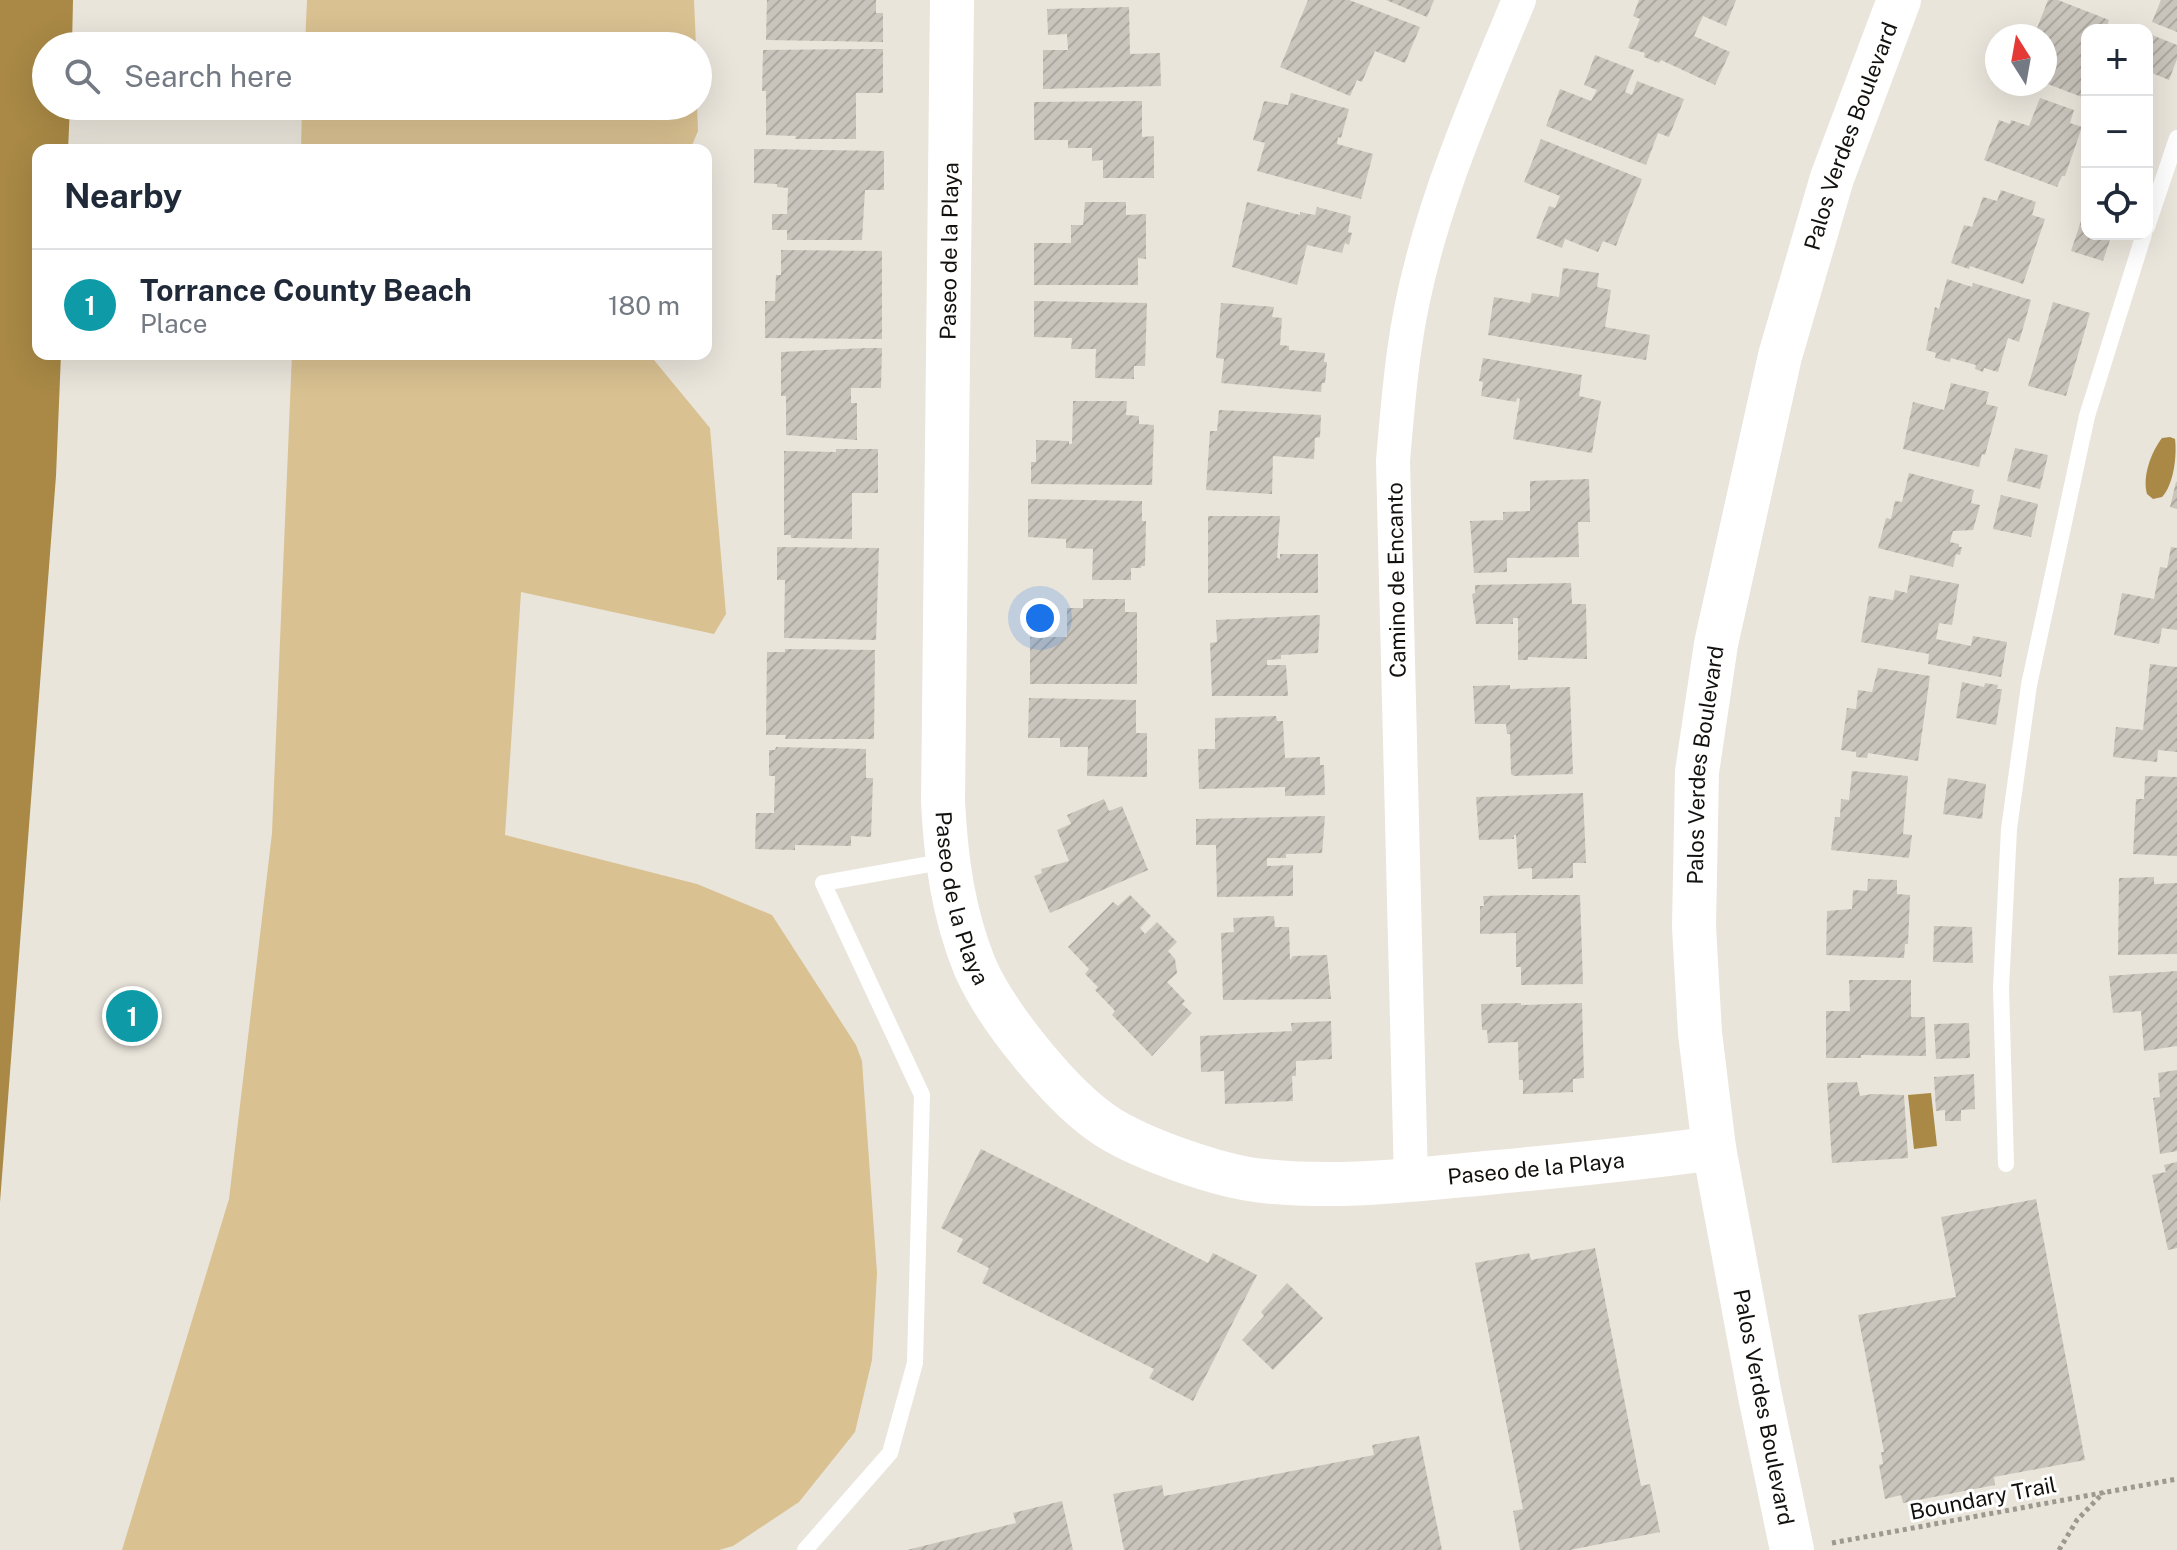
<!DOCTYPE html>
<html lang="en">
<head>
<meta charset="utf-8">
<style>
	:root { --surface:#fff; --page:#f6f6f7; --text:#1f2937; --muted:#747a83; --line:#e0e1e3; --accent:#386c89 }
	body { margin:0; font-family:"Public Sans",sans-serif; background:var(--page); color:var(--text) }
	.controls { position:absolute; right:24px; top:24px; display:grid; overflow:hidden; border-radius:16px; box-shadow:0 8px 32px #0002 }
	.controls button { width:72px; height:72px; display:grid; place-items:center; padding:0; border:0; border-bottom:2px solid var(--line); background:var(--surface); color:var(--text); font:40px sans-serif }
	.compass { position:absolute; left:1985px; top:24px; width:72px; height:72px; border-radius:50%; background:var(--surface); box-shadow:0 8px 32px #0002; rotate:349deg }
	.you { position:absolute; left:1040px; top:618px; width:28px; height:28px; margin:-20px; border:6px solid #fff; border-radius:50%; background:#1a73e8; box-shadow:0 0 0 12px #1a73e833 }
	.badge { display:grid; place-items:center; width:52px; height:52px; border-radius:50%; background:var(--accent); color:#fff; font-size:26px; font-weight:700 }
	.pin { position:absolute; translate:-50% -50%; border:4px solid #fff; box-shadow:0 2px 8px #0006 }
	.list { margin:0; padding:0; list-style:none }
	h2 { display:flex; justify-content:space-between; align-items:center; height:104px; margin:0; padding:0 32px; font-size:34px }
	h2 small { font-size:26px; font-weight:400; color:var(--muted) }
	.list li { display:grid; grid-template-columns:52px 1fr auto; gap:24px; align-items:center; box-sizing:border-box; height:112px; padding:0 32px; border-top:2px solid var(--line) }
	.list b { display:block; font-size:30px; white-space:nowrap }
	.list p { margin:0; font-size:26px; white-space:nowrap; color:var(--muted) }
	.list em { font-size:26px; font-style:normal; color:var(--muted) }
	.icon { flex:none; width:44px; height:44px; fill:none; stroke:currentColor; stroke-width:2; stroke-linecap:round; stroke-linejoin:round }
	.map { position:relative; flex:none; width:2177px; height:1550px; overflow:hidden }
	.search { position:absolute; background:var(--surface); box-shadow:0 8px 32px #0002; left:32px; top:32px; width:680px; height:88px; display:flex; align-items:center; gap:20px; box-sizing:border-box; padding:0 28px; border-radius:44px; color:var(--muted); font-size:30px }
	.panel { position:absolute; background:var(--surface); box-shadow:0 8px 32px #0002; left:32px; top:144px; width:680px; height:216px; border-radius:16px }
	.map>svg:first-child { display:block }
	.grass { fill:#d9c191 }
	.water { fill:#a98945 }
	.building { fill:url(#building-hatch) }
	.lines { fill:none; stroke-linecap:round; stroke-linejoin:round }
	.path { stroke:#9d9991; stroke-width:5; stroke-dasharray:4 4; stroke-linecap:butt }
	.lane { stroke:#fff; stroke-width:16 }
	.street { stroke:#fff; stroke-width:34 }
	.secondary { stroke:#fff; stroke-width:44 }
	.primary { stroke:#fff; stroke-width:44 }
	.labels { text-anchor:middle; stroke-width:6; stroke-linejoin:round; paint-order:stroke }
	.street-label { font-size:22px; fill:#13110e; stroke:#fff }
</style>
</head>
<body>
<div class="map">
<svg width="2177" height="1550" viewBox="0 0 2177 1550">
	<defs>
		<pattern id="building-hatch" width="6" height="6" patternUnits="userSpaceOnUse" patternTransform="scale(2)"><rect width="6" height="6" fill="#cac5bc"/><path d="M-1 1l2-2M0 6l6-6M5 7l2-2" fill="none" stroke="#ada8a0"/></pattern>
	</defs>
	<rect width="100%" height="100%" fill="#eae5db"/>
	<g class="grass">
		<polygon points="307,0 694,0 696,46 305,46"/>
		<polygon points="302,106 697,106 698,131 690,150 301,150"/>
		<polygon points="292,354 649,354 710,428 726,614 714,634 521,592 505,835 697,884 772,915 856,1045 862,1061 877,1273 872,1360 855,1432 799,1502 733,1546 719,1550 122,1550 229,1199 272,833"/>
	</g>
	<g class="water">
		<polygon points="0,0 73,0 72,46 46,46 46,106 70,106 68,150 38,150 38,354 61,354 56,476 0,1202"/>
		<path d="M2170 437 2175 439C2177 455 2174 484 2162 497L2153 499 2147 494C2142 477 2151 452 2162 438Z"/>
		<polygon points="1931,1093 1937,1146 1914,1149 1908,1095"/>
	</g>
	<g class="building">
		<polygon points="767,0 876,0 876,13 883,13 883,42 766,40"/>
		<polygon points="1308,0 1349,0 1420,27 1405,63 1375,51 1362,82 1357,80 1350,96 1280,67"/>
		<polygon points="1386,0 1434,0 1427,17"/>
		<polygon points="1639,0 1736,0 1726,26 1703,16 1694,36 1730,52 1715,85 1661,60 1659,63 1644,57 1645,53 1628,48 1640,19 1633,16"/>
		<polygon points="2048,0 2058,0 2109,20 2106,30 2087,30 2087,99 2045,83 2045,36 2034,36"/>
		<polygon points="2161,0 2177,0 2177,32 2152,22"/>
		<polygon points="1129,7 1130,54 1160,53 1161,86 1043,89 1043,50 1068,50 1067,34 1048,35 1047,9"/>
		<polygon points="2147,33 2177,45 2177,59 2169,80 2147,71"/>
		<polygon points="869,49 883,49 883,93 856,93 856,139 795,139 796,136 766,135 766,91 762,91 763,50"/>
		<polygon points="1595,55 1634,70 1625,92 1632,95 1637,81 1684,99 1669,137 1658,133 1646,165 1546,126 1560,89 1591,101 1597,90 1584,85"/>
		<polygon points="1291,93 1349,109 1341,138 1338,137 1337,144 1373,154 1361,199 1257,171 1265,143 1253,140 1264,101 1288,105"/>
		<polygon points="2040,98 2074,110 2070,123 2082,127 2065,176 2062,176 2057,187 1984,160 1999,120 2010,124 2011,120 2029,126"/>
		<polygon points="1142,101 1142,137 1154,136 1154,178 1103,178 1103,160 1092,161 1092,148 1068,148 1068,140 1034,140 1034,102"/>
		<polygon points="1541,139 1642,179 1616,246 1603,241 1598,252 1565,239 1562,248 1536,238 1549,206 1555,208 1560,196 1524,182"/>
		<polygon points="754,149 884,151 884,190 865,190 862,240 787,240 787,230 772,230 772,214 787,214 788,188 777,187 777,184 754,183"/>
		<polygon points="2001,190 2036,202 2032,215 2045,219 2023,284 1970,266 1969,269 1951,263 1964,225 1972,227 1983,197 1997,201"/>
		<polygon points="1085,202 1126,202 1126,215 1146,214 1146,259 1138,258 1138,285 1034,285 1034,243 1071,243 1071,225 1083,225"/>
		<polygon points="1247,202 1300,215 1300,212 1315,215 1317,207 1351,216 1348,232 1352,233 1349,245 1345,243 1342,253 1307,245 1297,285 1232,267"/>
		<polygon points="2082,218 2087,219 2087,234 2112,234 2103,261 2071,251"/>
		<polygon points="781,250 882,251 882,339 765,338 765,301 775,301 776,275 781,275"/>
		<polygon points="1563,268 1599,273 1597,287 1611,290 1605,327 1650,335 1646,360 1488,335 1494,297 1530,303 1532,293 1559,297"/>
		<polygon points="1947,279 1972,287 1973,283 2031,300 2019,342 2008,338 1998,372 1984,368 1983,372 1975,369 1976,365 1951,358 1950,362 1935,358 1936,353 1926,350 1935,307 1939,309"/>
		<polygon points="1034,301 1147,303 1145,366 1134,366 1134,379 1095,378 1096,349 1071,349 1072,338 1034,337"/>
		<polygon points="2053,302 2090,313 2066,396 2028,386"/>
		<polygon points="1221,303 1274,307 1272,317 1282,318 1280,345 1289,346 1289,350 1325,353 1324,362 1327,362 1325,383 1322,383 1321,392 1221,383 1224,359 1216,358"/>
		<polygon points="867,348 882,348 881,388 851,388 851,403 857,403 857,440 786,435 786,396 781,396 781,352"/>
		<polygon points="1483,358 1582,375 1579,396 1601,401 1592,453 1513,439 1520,399 1517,398 1516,402 1481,396 1483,382 1479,381"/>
		<polygon points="1951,383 1989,392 1986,404 1998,407 1985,455 1982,454 1979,467 1903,449 1913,402 1944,410"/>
		<polygon points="1073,401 1127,401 1126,415 1139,416 1139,424 1154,425 1152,485 1031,484 1031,462 1036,462 1036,440 1069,441 1069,444 1072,444"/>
		<polygon points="1219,410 1321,415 1320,437 1315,438 1314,459 1273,456 1272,494 1206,490 1210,431 1217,431"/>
		<polygon points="2015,448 2048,455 2040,489 2007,481"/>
		<polygon points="836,449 878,449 878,493 852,493 852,539 791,538 791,535 784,535 784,451 836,452"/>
		<polygon points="1909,473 1974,490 1971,503 1980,505 1973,530 1953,531 1950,542 1959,544 1959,547 1962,547 1960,555 1956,554 1953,567 1878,548 1886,518 1891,519 1895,501 1902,502"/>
		<polygon points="1589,479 1590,522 1578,522 1579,557 1507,558 1507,572 1474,573 1470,521 1503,520 1503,512 1530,511 1530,481"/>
		<polygon points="2176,482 2177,482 2177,509 2170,507"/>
		<polygon points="2001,495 2038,504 2031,537 1993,529"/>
		<polygon points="1028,499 1142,501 1142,521 1146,521 1145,566 1141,566 1141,568 1131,568 1131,580 1092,580 1093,549 1066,548 1066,539 1028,537"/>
		<polygon points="1208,516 1280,516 1277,558 1280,559 1280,554 1318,554 1318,593 1208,593"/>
		<polygon points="777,547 879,548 876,640 784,638 785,580 777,580"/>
		<polygon points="2171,547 2177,548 2177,630 2162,628 2159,644 2114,635 2122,593 2154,599 2160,567 2167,568"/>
		<polygon points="1910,575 1959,584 1952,625 1939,623 1936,639 1971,646 1973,636 2007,642 2001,677 1928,664 1929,654 1861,642 1869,596 1893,600 1895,590 1907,593"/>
		<polygon points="1571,583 1572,604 1586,604 1587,659 1528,657 1528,660 1518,660 1518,618 1513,618 1513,624 1476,624 1472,594 1475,593 1475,585"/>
		<polygon points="1083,599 1125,599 1125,612 1137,612 1137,684 1030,684 1030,637 1067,637 1067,608 1083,608"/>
		<polygon points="1320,615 1318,653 1281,655 1281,659 1267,660 1267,665 1286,665 1288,696 1212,696 1210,643 1217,642 1216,620"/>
		<polygon points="785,649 875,650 874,739 785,739 786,735 766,735 767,652 785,652"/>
		<polygon points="2150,664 2177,667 2177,752 2158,750 2157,762 2113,757 2116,727 2143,730"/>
		<polygon points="1878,668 1930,676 1918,761 1868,753 1867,758 1856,757 1856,752 1841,750 1847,708 1856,709 1858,690 1872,692"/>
		<polygon points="1962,682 1984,687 1985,683 1998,685 1997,689 2002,689 1996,725 1956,718"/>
		<polygon points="1510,685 1510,689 1570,687 1573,774 1514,776 1511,774 1510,734 1507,734 1506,724 1475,724 1473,686"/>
		<polygon points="1029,698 1136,700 1136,733 1147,733 1147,777 1087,776 1088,747 1060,747 1060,738 1028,738"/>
		<polygon points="1276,716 1277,721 1283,721 1285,758 1320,757 1320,765 1324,765 1325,795 1285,796 1285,787 1199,789 1198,749 1215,749 1215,718"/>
		<polygon points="776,747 866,749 866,778 873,778 871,837 851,836 851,846 795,845 795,850 755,849 756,813 774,813 775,776 769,776 769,750 775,750"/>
		<polygon points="1852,771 1908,776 1903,834 1912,835 1909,858 1831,850 1835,817 1840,817 1841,799 1849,800"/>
		<polygon points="2145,776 2177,777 2177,856 2133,854 2136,799 2144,799"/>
		<polygon points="1948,778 1986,784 1982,819 1943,814"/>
		<polygon points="1583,793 1586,863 1573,863 1573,878 1532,879 1532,868 1518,869 1516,835 1514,835 1514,839 1479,840 1476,797"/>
		<polygon points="1104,799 1109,811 1122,806 1148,870 1050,913 1034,876 1042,873 1041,869 1069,861 1057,830 1071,824 1067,815"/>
		<polygon points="1325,816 1322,853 1286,854 1286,858 1267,858 1267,866 1293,865 1293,896 1217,897 1216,845 1196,845 1196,819"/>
		<polygon points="2154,877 2154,884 2177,883 2177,954 2118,955 2119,878"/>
		<polygon points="1868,879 1897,880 1897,894 1910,895 1908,944 1905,944 1904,958 1826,955 1827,911 1852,909 1853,890 1867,891"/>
		<polygon points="1130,895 1151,916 1140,928 1145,934 1157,922 1177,942 1168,951 1175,959 1177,973 1167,982 1185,1001 1182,1004 1192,1013 1152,1056 1112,1015 1115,1011 1095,990 1098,987 1085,974 1089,969 1068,947 1113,902 1118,906"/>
		<polygon points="1518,895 1580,895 1583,984 1521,985 1521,967 1516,967 1516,933 1480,934 1480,906 1484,906 1483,896"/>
		<polygon points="1274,916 1275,927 1289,927 1290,960 1293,956 1327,955 1331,999 1223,1000 1221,933 1234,932 1233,918"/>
		<polygon points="1934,926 1972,927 1973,963 1933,962"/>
		<polygon points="2177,971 2177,1046 2144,1051 2141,1011 2113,1013 2109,976"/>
		<polygon points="1849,980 1911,980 1911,1017 1925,1017 1926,1056 1861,1055 1861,1058 1826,1058 1826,1011 1850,1011"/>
		<polygon points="1521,1003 1521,1005 1582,1003 1584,1078 1573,1079 1573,1092 1523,1094 1523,1080 1519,1080 1518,1042 1488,1043 1487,1030 1482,1030 1481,1004"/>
		<polygon points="1331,1021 1332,1059 1296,1061 1296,1076 1292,1076 1293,1101 1225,1104 1224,1071 1201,1072 1200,1036 1292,1031 1291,1023"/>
		<polygon points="1969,1023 1970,1058 1936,1059 1934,1024"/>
		<polygon points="2177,1070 2177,1151 2160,1154 2153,1098 2160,1097 2158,1073"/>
		<polygon points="1974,1074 1975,1109 1961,1110 1961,1121 1945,1121 1945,1110 1936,1111 1934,1077"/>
		<polygon points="1857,1082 1860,1096 1872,1094 1904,1095 1908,1158 1832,1163 1827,1083"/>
		<polygon points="981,1149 1208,1263 1213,1253 1257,1275 1193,1401 1149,1378 1154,1369 982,1283 989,1268 957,1252 963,1239 941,1228"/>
		<polygon points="2177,1162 2177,1248 2168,1250 2152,1175 2166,1172 2164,1165"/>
		<polygon points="2036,1199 2085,1460 1994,1477 1995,1485 1903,1503 1901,1495 1885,1499 1879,1465 1883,1464 1881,1452 1884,1452 1858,1315 1956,1297 1941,1217"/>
		<polygon points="1595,1248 1641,1486 1650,1484 1660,1532 1570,1550 1520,1550 1513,1511 1523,1509 1475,1263 1529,1253 1531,1260"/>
		<polygon points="1287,1283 1323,1318 1273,1370 1242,1340 1264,1316 1261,1312"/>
		<polygon points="1419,1436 1442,1550 1124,1550 1113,1494 1162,1485 1164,1496 1374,1455 1372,1445"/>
		<polygon points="1062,1501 1073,1550 907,1550 1016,1523 1013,1513"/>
	</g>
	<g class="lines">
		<g class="path">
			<polyline points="1832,1543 2177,1479"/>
			<polyline points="2059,1550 2077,1520 2104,1492"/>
		</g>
		<g class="lane">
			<polyline points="2147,227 2177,138"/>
			<polyline points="2006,1164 2001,988 2009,829 2029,685 2087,416 2144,234"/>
			<polyline points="805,1550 890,1453 915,1363 922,1095 823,883 946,861"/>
		</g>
		<path class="street" d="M1411 1180 1393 461C1396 425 1399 388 1404 352 1420 230 1472 112 1519 0"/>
		<path class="secondary" id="s1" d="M952 0 943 802C946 859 953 913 975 967 997 1017 1063 1099 1109 1128 1145 1150 1221 1177 1263 1181 1337 1189 1412 1180 1486 1173 1562 1166 1638 1159 1714 1148"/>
		<path class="primary" id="s2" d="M1792 1550 1760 1396 1714 1148 1700 1033 1694 927 1697 772 1716 644 1780 356 1832 178 1899 0"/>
	</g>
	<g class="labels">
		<g class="street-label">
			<text dy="8" stroke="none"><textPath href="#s2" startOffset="1442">Palos Verdes Boulevard</textPath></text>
			<text transform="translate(949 251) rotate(-89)" y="8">Paseo de la Playa</text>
			<text transform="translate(1396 580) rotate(-91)" y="8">Camino de Encanto</text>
			<text dy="8" stroke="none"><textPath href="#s2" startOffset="794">Palos Verdes Boulevard</textPath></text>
			<text dy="8" stroke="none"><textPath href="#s1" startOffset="900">Paseo de la Playa</textPath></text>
			<text dy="8" stroke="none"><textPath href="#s1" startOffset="1620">Paseo de la Playa</textPath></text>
			<text transform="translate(1764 1407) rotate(79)" y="8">Palos Verdes Boulevard</text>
			<text transform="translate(1983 1498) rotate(-11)" y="8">Boundary Trail</text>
		</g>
	</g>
</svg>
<div class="controls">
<button>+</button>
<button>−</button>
<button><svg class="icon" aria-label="locate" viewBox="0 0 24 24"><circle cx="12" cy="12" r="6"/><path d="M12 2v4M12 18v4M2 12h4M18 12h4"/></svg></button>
</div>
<svg class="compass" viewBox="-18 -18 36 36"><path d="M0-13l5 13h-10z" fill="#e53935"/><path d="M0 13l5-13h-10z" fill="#747a83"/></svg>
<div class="you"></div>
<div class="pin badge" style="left:132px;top:1016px;background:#0f9aa8">1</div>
<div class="search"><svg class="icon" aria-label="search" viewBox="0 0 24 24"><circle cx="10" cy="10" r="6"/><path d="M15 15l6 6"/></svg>Search here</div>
<section class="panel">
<h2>Nearby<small></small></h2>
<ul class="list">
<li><span class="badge" style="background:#0f9aa8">1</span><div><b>Torrance County Beach</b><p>Place</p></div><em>180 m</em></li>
</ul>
</section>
</div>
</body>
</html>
